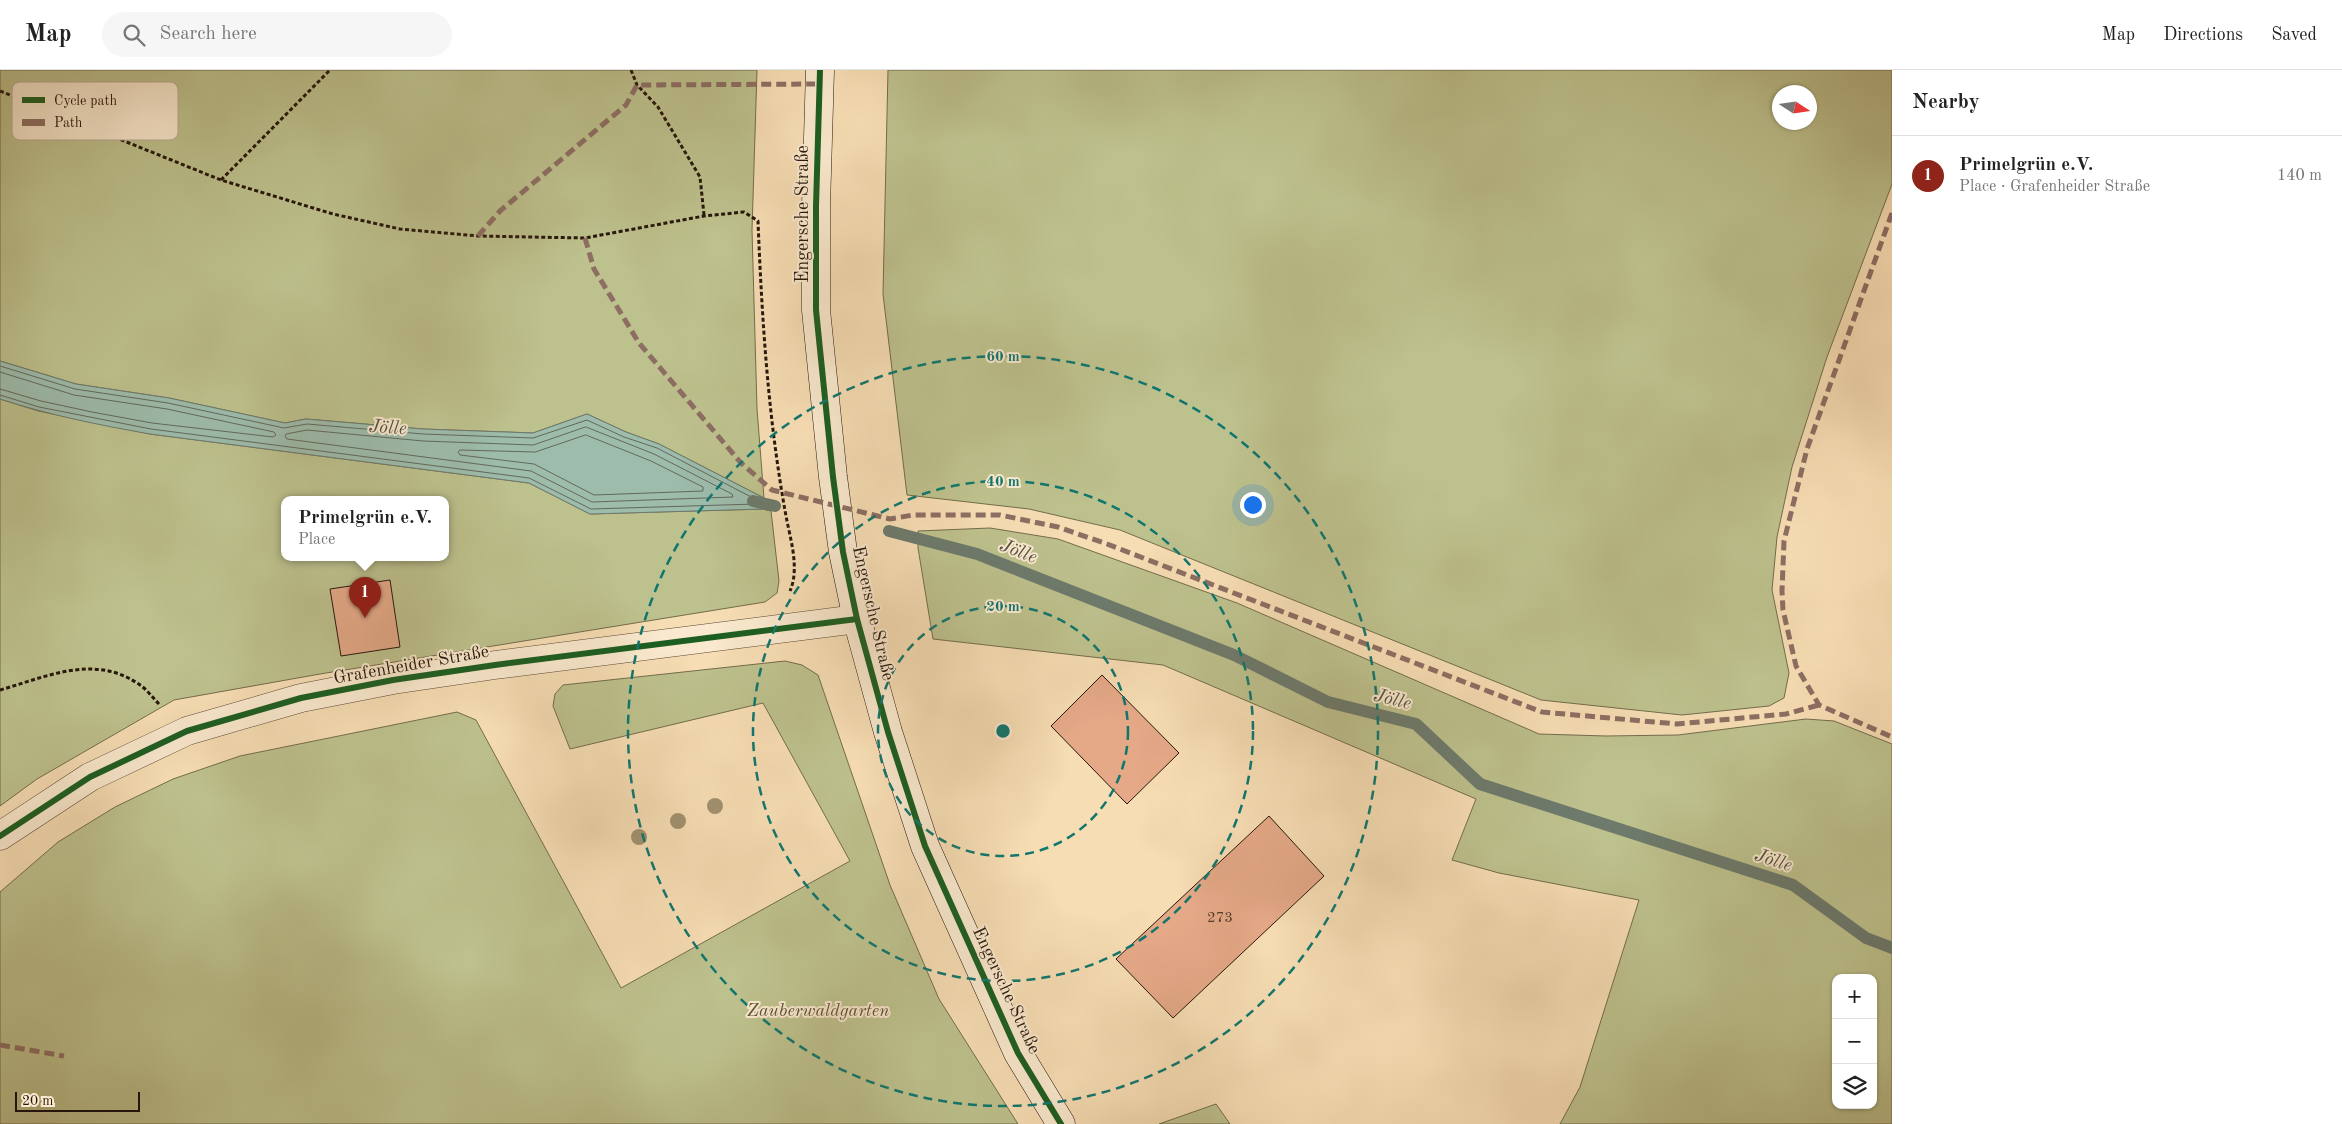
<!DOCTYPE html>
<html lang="en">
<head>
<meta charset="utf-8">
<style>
	:root { --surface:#fff; --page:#f6f6f6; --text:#222; --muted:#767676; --line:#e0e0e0; --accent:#8f2418 }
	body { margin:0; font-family:"Old Standard TT",serif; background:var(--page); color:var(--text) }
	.controls { position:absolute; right:15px; bottom:15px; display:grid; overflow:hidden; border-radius:10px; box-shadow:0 1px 4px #0004 }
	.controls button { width:45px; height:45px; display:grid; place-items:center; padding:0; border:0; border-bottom:1px solid var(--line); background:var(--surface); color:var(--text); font:25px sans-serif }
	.compass { position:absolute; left:1772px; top:15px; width:45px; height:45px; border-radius:50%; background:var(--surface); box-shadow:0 1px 4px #0004; rotate:102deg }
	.scale { position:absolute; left:15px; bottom:12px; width:125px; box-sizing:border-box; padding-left:5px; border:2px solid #26160b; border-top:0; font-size:14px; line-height:18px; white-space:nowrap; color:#26160b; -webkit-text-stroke:4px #fae9ce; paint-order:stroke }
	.you { position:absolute; left:1252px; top:434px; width:18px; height:18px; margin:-12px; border:4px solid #fff; border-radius:50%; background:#1a73e8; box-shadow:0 0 0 8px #1a73e833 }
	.badge { display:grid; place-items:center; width:32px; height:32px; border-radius:50%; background:var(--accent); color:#fff; font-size:16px; font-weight:700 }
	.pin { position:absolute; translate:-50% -41px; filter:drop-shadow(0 1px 2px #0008) }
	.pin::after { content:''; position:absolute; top:26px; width:18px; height:15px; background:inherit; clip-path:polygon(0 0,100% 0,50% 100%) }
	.popup { position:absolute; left:281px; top:426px; width:168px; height:65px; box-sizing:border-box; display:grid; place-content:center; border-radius:10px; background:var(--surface); filter:drop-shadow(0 1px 4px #0005); font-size:16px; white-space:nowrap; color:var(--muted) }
	.popup b { font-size:19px; color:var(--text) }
	.popup::after { content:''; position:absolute; left:50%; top:100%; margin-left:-10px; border:10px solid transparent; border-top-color:var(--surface) }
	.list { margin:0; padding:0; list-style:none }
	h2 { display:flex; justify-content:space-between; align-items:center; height:65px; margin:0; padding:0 20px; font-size:21px }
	h2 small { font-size:16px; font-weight:400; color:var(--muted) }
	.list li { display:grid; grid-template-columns:32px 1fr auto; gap:15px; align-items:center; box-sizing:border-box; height:80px; padding:0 20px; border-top:1px solid var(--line) }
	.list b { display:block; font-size:19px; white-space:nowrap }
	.list p { margin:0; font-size:16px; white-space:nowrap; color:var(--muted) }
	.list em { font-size:16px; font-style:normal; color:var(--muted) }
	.icon { flex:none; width:28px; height:28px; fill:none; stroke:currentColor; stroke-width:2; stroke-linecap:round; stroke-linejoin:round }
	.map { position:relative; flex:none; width:1892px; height:1054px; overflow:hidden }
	header { display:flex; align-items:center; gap:30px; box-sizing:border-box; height:70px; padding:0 25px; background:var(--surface); border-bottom:1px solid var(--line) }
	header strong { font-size:24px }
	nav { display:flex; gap:28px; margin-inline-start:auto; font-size:18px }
	.search { width:350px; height:45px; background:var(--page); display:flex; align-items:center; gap:12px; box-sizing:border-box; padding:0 18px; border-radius:28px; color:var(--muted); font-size:19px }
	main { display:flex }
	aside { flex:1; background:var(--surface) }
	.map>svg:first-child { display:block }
	.green { fill:#bdc18d; stroke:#726c4c; fill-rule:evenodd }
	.water { fill:#9dbcac; stroke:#6d7a6c }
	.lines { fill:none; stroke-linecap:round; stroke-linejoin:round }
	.shore { stroke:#62695c; stroke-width:1 }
	.stream { stroke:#6d7a6c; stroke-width:12 }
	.building { fill:#e5a988; stroke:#26160b }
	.minor-casing { stroke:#5a4835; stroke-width:29 }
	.secondary-casing { stroke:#26160b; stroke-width:29 }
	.path { stroke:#26160b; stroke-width:3; stroke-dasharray:4 2.5; stroke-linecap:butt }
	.minor { stroke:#fae9ce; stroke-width:28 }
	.secondary { stroke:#fae9ce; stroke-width:28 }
	.quiet { stroke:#8d6e63; stroke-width:5; stroke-dasharray:10 5; stroke-linecap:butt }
	.cycleway-casing { stroke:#fae9ce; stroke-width:9 }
	.cycleway { stroke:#1b5e20; stroke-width:6 }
	.tree { fill:#a19170 }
	.ring { fill:none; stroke:#0f766e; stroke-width:2.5; stroke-dasharray:9 6 }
	.labels { text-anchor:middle; stroke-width:4; stroke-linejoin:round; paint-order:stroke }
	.number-label { font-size:15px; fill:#563b2a }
	.street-label { font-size:18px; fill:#26160b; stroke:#fae9ce }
	.park-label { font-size:18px; font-style:italic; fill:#5b5238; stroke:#fae9ce }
	.water-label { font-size:19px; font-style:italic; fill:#505043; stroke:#fae9ce }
	.key { fill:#fae9ce; stroke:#baaa94; stroke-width:1 }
	.key-label { font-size:14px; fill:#26160b }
	.centre { fill:#0f766e; stroke:#fae9ce; stroke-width:2.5 }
	.ring-label { font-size:15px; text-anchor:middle; font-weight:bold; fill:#0f766e; stroke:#fae9ce; stroke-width:4; stroke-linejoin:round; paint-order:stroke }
</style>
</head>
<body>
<header>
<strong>Map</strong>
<div class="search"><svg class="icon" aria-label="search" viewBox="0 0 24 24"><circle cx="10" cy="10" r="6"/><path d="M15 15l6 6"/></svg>Search here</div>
<nav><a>Map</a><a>Directions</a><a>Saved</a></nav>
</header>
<main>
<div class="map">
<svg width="1892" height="1054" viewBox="0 0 1892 1054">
	<rect width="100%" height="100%" fill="#f7ddb4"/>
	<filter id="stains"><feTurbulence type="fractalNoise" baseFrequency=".004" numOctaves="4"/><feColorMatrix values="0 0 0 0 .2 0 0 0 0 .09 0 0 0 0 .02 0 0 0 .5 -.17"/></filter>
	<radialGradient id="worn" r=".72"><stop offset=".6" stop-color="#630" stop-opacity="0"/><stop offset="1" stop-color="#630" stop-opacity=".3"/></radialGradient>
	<g class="green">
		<polygon points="0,0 757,0 752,160 757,339 764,428 659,374 626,362 587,344 533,363 423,359 306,349 285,353 169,328 76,314 0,291"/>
		<path d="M888 0H1892V114L1827 287 1792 397 1777 467 1772 520 1789 603 1784 628 1769 636 1682 645 1541 630 1120 460 1029 439 907 425 883 224ZM1780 22H1810V52H1780Z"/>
		<path d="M0 329 38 341 150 364 529 413 590 444 763 439 771 441 779 511 777 523 765 532 320 604 174 630 37 709 0 736ZM285 429H445V487H285Z"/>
		<path d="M990 458 1058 469 1237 533 1539 664 1606 666 1678 665 1806 649 1834 651 1892 674V1054H1560L1580 1017 1639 830 1499 803 1452 790 1476 729 1163 595 933 569 918 478V461ZM1836 908H1873V1035H1836Z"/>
		<polygon points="785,591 802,595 818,605 890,815 939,929 1018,1054 0,1054 0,822 58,772 115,737 173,709 240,686 457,642 476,650 621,918 850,791 763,633 570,679 553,636 555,624 563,615"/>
		<polygon points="1216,1034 1230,1054 1159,1054"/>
	</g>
	<path class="water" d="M0 291 76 314 169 328 285 353 306 349 423 359 533 363 587 344 626 362 659 374 764 428 771 441 763 439 590 444 529 413 150 364C99 355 49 345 0 329Z"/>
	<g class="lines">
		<g class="shore">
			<polyline points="0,296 75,319 168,333 284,358 307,354 423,364 533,368 587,350 624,367 657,378 757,430 759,432 756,434 591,439 529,408 151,359 39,337 0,325"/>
			<polyline points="0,302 74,325 167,339 274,362 276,365 273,367 152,353 92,342 41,331 0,319"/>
			<polygon points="586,357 654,384 732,424 733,427 592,432 531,401 287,369 285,366 286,364 307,360 423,371 533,375"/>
			<polygon points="586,365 651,391 703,417 703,421 594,425 534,394 460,385 458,382 460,380 535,382"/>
		</g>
		<g class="stream">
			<polyline points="753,431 775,436"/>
			<polyline points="889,461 977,484 1234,585 1328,632 1416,654 1480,714 1793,815 1866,868 1892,878"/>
		</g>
	</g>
	<g class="building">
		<polygon points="390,510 400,577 341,586 330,519"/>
		<polygon points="1102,605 1179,683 1127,734 1051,656"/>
		<polygon points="1269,746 1324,806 1173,948 1116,889"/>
	</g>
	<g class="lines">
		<defs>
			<polyline id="minor" points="0,766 90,707 187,661 301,628 393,610 495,595 857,549"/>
			<polyline id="secondary" points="820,0 816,136 816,240 833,407 843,482 857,549 888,662 925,776 1018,983 1061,1054"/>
		</defs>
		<use href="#minor" class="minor-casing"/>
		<use href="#secondary" class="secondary-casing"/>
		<g class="path">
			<polyline points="631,0 637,15 658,37 700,107 704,145"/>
			<path d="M0 21 221 110 333 144 400 159 478 166 585 168 704 146 744 142 758 151C762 250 768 348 786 446 790 468 800 498 790 521"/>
			<polyline points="221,110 330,0"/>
			<path d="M0 620C46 607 93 584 137 613 146 618 152 627 159 634"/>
		</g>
		<use href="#minor" class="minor"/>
		<use href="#secondary" class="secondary"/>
		<g class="quiet">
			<polyline points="1892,143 1807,379 1784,471 1782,521 1783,540 1796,596 1819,635 1892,667"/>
			<polyline points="478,166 500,141 626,35 637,15 819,14"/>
			<polyline points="585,168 594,199 639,273 741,393 772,420 890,449 913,445 1000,445 1058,457 1107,474 1542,642 1677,654 1786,644 1819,635"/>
			<polyline points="0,975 64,986"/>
		</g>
		<defs>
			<g id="cycleway">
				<polyline points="820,0 816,136 816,240 833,407 843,482 857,549 888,662 925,776 1018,983 1061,1054"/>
				<polyline points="0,766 90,707 187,661 301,628 393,610 495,595 857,549"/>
			</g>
		</defs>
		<use href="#cycleway" class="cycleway-casing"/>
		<use href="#cycleway" class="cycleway"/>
	</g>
	<g class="tree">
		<circle cx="715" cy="736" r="8"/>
		<circle cx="678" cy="751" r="8"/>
		<circle cx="639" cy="767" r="8"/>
	</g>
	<g class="ring">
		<circle cx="1003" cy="661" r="125"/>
		<circle cx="1003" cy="661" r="250"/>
		<circle cx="1003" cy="661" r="375"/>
	</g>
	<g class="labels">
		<g class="number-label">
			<text x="1220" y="852">273</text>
		</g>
		<g class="street-label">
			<text transform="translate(802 144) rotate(-90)" y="6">Engersche Straße</text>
			<text transform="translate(874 543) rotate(77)" y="6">Engersche Straße</text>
			<text transform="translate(411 594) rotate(-10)" y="6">Grafenheider Straße</text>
			<text transform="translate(1007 920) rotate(65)" y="6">Engersche Straße</text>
		</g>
		<g class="park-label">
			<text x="818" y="946">Zauberwaldgarten</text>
		</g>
		<g class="water-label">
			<text transform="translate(388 356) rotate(4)" y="7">Jölle</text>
			<text transform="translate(1019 480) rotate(21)" y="7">Jölle</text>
			<text transform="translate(1393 628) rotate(14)" y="7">Jölle</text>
			<text transform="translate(1774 789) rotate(18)" y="7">Jölle</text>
		</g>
	</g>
	<rect x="12" y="12" width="166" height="58" rx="8" class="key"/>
	<rect x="22" y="27" width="23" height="6" fill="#1b5e20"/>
	<rect x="22" y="49" width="23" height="7" fill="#8d6e63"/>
	<g class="key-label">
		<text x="54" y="35">Cycle path</text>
		<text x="54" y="57">Path</text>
	</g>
	<circle cx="1003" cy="661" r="8" class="centre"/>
	<g class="ring-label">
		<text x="1003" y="291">60 m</text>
		<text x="1003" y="416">40 m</text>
		<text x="1003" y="541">20 m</text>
	</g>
	<rect width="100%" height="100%" filter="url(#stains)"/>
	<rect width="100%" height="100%" fill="url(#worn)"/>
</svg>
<div class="controls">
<button>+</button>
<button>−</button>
<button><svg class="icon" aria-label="layers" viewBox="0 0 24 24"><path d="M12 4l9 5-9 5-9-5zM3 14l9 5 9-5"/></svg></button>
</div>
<svg class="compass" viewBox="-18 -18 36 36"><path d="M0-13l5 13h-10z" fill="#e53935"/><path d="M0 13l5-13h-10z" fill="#767676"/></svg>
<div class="scale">20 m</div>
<div class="you"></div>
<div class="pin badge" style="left:365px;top:548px">1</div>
<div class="popup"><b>Primelgrün e.V.</b>Place</div>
</div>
<aside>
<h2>Nearby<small></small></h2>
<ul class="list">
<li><span class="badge">1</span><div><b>Primelgrün e.V.</b><p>Place · Grafenheider Straße</p></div><em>140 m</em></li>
</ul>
</aside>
</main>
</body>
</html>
